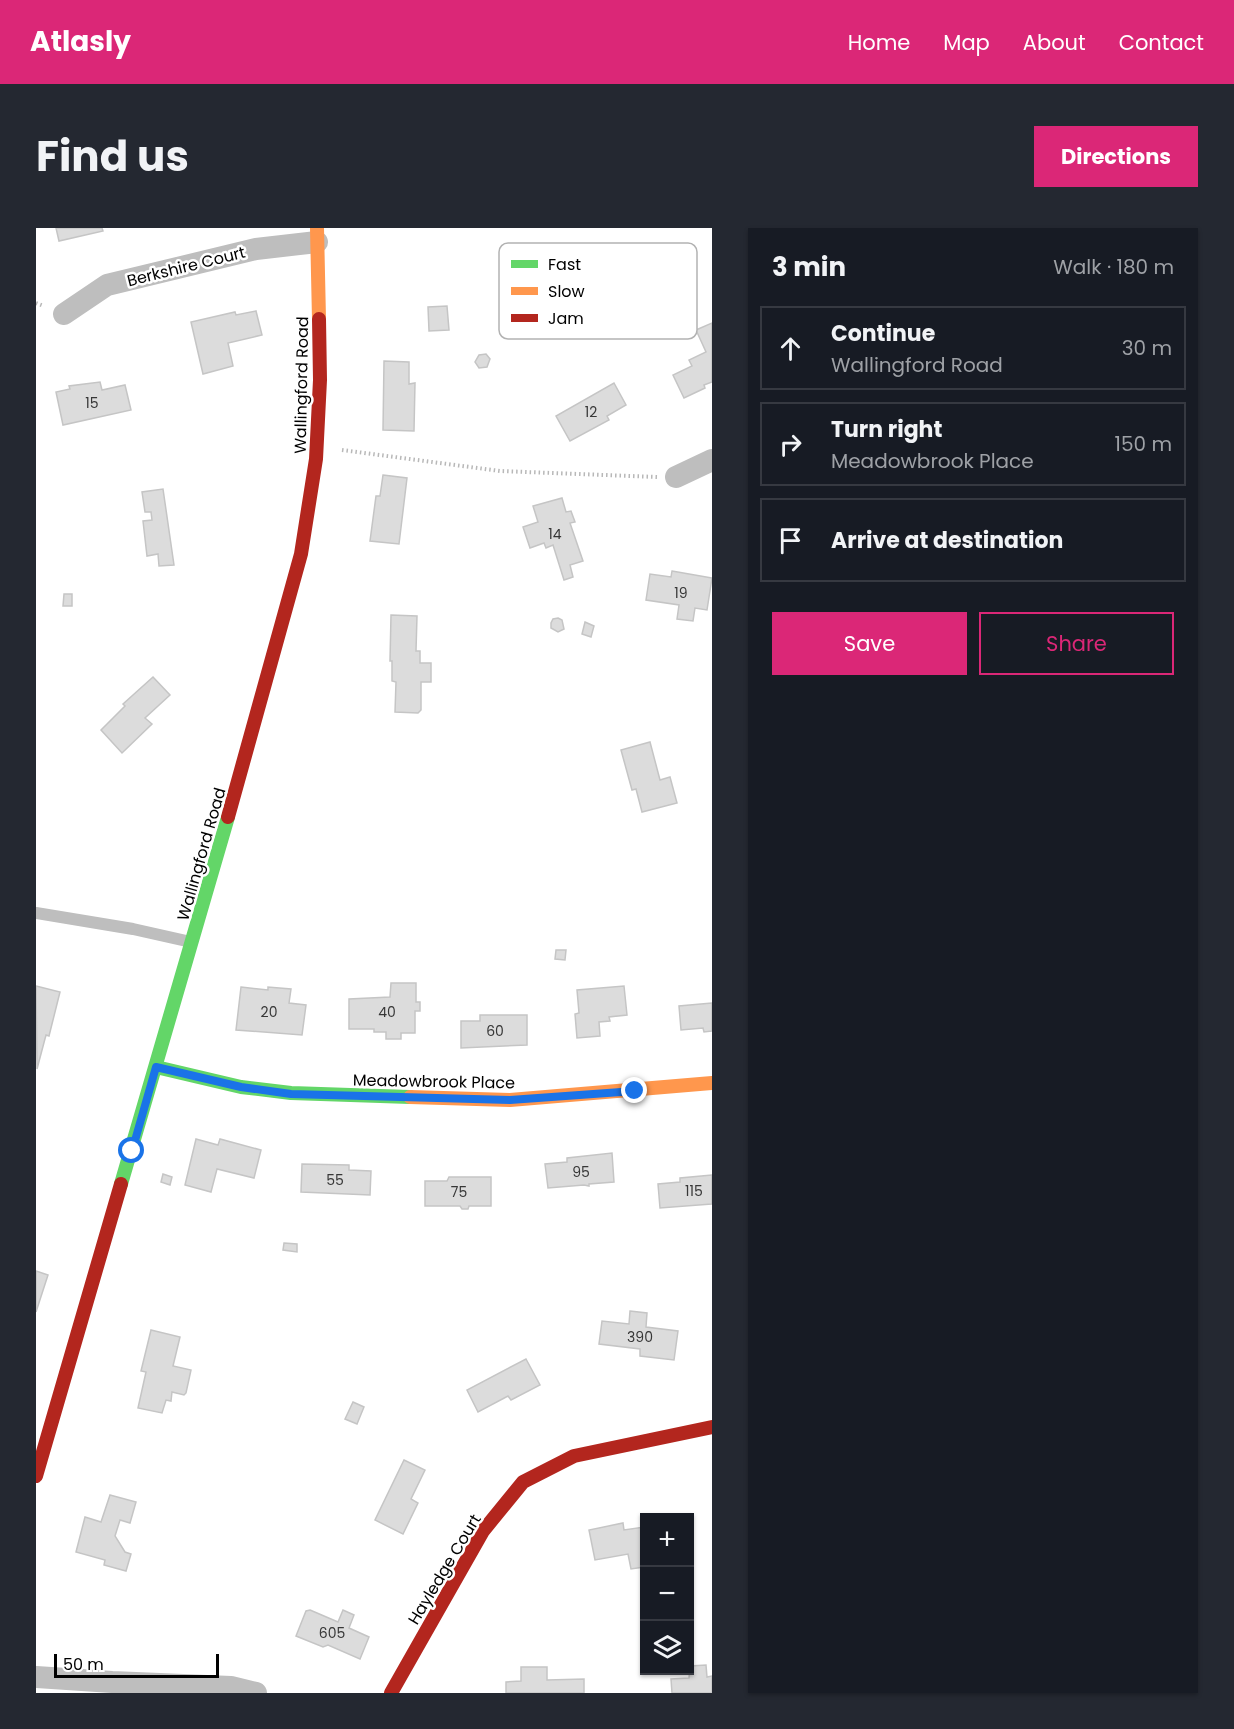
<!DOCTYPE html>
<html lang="en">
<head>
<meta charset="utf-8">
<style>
	:root { --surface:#171b24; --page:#242831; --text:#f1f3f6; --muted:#9ea1a6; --line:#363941; --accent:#db2777 }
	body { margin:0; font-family:Poppins,sans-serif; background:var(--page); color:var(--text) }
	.controls { position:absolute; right:18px; bottom:18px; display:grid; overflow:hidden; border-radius:0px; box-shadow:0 2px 4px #0004 }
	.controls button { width:54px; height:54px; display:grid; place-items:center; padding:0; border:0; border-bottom:2px solid var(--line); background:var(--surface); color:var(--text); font:30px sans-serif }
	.scale { position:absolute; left:18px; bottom:15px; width:165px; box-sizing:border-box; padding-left:6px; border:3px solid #000; border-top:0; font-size:16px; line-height:21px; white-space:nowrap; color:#000; -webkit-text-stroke:4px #fff; paint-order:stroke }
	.stop { position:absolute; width:18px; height:18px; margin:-14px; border:4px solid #1a73e8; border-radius:50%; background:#fff }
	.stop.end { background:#1a73e8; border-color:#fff; box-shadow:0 2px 6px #0008 }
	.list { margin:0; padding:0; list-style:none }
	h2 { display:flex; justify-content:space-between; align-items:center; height:78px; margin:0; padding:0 24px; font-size:26px }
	h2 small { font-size:20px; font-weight:400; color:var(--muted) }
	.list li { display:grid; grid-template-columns:39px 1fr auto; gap:18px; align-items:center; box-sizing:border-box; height:84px; margin:0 12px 12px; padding:0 12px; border:2px solid var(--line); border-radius:0px }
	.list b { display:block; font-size:22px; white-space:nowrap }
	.list p { margin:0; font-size:20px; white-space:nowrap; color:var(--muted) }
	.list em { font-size:20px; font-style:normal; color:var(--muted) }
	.actions { display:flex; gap:12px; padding:18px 24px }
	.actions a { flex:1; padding:14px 0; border:2px solid var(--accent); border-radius:0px; text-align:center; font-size:21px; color:var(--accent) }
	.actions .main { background:var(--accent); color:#fff }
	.icon { flex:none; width:33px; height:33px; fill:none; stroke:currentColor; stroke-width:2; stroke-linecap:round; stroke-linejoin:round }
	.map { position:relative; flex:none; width:676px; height:1465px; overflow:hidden; border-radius:0px }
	header { display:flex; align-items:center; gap:36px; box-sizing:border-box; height:84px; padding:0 30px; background:var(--accent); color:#fff }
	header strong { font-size:28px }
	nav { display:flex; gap:33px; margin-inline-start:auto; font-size:21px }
	.intro { display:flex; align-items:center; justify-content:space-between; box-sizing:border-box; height:144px; padding:0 36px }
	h1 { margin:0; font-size:42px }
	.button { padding:15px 27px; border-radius:0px; background:var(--accent); color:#fff; font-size:21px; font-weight:700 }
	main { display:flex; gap:36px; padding:0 36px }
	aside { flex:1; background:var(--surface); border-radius:0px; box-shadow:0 2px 4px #0004 }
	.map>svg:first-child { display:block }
	.building { fill:#dcdcdc; stroke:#c5c5c5; stroke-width:1.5 }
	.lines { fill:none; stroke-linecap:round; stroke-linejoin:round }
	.path { stroke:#b8b8b8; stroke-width:4; stroke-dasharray:1.5 3; stroke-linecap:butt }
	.lane { stroke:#bebebe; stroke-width:12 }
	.street { stroke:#bebebe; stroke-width:22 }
	.fast { stroke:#63d668; stroke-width:14 }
	.slow { stroke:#ff974d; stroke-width:14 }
	.jam { stroke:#b3261e; stroke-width:14 }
	.route { stroke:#1a73e8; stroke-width:8 }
	.labels { text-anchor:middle; stroke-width:5; stroke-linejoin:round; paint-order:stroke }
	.number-label { font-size:14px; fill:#373737 }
	.street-label { font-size:16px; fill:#000; stroke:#fff }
	.key { fill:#fff; stroke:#b2b2b2; stroke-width:1.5 }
	.key-label { font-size:16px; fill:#000 }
</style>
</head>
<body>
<header>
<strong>Atlasly</strong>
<nav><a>Home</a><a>Map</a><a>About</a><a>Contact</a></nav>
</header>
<div class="intro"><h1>Find us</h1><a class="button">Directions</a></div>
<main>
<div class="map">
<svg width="676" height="1465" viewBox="0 0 676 1465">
	<rect width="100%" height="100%" fill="#fff"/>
	<g class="building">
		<polygon points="20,0 66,0 67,3 23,13"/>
		<polygon points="411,78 413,102 393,103 392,79"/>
		<polygon points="220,83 226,107 192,115 197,138 167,146 155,94 199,84 200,87"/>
		<polygon points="676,95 676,154 668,157 669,160 648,170 637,147 656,138 653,132 670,124 660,102"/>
		<polygon points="450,126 454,131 451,139 443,140 439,134 443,127"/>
		<polygon points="348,133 373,134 373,156 379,155 378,203 347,202"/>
		<polygon points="64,154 66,162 89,157 95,182 27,197 20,164 34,161 33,158"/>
		<polygon points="578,155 590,177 571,188 573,192 534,213 520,188"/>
		<polygon points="347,247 371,250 363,316 334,313 340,268 344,268"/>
		<polygon points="127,261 138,337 123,338 122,326 111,328 107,293 116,292 115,284 109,284 106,264"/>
		<polygon points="526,270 530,284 535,283 539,294 534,295 547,333 534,337 537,349 528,352 517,317 510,320 508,315 494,320 487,299 502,294 497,278"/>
		<polygon points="636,343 676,350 671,382 659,380 657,393 641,391 643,377 610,372 614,346 635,349"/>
		<polygon points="28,366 36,366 36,378 27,378"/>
		<polygon points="355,387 381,388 380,423 384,423 384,435 395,435 395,454 385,454 385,482 382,485 359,484 360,454 356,453 356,433 354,433"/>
		<polygon points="522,390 526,392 528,401 522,404 515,400 515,395 517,391"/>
		<polygon points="549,394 558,398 555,409 546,406"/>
		<polygon points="117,449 134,467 109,490 116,496 86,525 65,502 89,478 87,476"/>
		<polygon points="614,514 624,552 634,549 641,575 606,584 600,561 596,562 585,522"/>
		<polygon points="520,722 530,722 529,732 519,731"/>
		<polygon points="355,755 380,755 380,774 384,774 384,783 379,783 379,805 365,805 365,811 350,811 350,804 338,804 338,801 313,801 313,771 354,769"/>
		<polygon points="0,758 24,764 13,808 10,807 1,841"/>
		<polygon points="588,758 591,787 573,789 574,793 563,794 564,808 541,810 539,786 543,785 541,762"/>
		<polygon points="205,759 232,762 232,759 255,761 253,775 270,777 266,807 200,802"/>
		<polygon points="676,775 676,803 668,804 667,800 645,802 643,778"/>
		<polygon points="444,787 491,787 491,817 425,820 425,793 444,793"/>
		<polygon points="160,911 182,917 184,911 225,922 218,950 181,941 175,964 149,957"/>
		<polygon points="576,925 578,954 553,956 553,958 548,957 512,960 509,936 531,934 531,930"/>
		<polygon points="266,936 313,937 313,942 335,943 334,967 265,964"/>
		<polygon points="127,946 136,949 134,957 125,954"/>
		<polygon points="676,947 676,976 624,980 622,956 644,954 644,950"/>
		<polygon points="413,949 455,949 455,978 433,978 432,981 426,981 424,978 389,978 389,953 411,953"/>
		<polygon points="248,1015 261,1016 261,1024 247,1022"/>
		<polygon points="0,1043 12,1047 0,1084"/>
		<polygon points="594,1083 611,1085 610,1099 642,1103 638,1132 604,1128 604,1121 563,1116 566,1093 593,1096"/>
		<polygon points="115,1102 144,1109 137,1138 155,1142 150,1165 148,1167 136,1164 135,1173 130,1172 126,1185 102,1180 110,1144 105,1143"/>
		<polygon points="490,1131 504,1157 475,1172 472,1168 442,1184 431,1162"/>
		<polygon points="317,1174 328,1179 321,1196 309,1191"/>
		<polygon points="368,1232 389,1242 375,1271 382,1275 367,1306 339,1292"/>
		<polygon points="74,1267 100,1274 94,1295 84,1292 79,1308 89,1324 95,1326 90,1343 68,1337 69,1332 40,1324 49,1289 65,1294"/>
		<polygon points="587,1295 588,1302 608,1299 608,1339 595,1341 592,1326 559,1332 553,1302"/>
		<polygon points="274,1382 302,1394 307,1382 318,1387 313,1400 333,1409 324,1431 292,1417 287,1419 260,1408 270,1383"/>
		<polygon points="670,1437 671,1449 676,1448 676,1465 636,1465 635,1451 653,1450 654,1438"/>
		<polygon points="485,1439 511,1439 511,1452 548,1451 548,1465 470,1465 470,1454 485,1453"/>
	</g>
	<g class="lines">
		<g class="path">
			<polyline points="0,75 8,78"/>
			<polyline points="306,222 464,243 621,249"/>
		</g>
		<polyline class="lane" points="0,685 97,701 155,714"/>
		<g class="street">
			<polyline points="28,86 71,57 220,21 281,14"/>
			<polyline points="640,249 676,232"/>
			<polyline points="0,1449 76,1454 195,1459 220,1465"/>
		</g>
		<g class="fast">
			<polyline points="120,839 205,859 255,865 374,869"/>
			<polyline points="85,956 192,589"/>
		</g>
		<g class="slow">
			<polyline points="281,0 283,91"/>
			<polyline points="374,869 474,872 676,855"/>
		</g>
		<g class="jam">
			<polyline points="192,589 265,326 280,231 284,152 283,91"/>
			<polyline points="0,1248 85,956"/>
			<polyline points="355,1465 447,1303 487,1254 538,1228 676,1199"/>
		</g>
	</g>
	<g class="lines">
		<polyline class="route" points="96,923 120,839 205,859 255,866 474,872 599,863"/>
	</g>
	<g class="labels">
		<g class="number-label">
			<text x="56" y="180">15</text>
			<text x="555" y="189">12</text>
			<text x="519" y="311">14</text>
			<text x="645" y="370">19</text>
			<text x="233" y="789">20</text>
			<text x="351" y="789">40</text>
			<text x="459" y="808">60</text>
			<text x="545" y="949">95</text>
			<text x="299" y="957">55</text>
			<text x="658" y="968">115</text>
			<text x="423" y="969">75</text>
			<text x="604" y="1114">390</text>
			<text x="296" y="1410">605</text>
		</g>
		<g class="street-label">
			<text transform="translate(150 38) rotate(-14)" y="6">Berkshire Court</text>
			<text transform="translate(265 157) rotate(-89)" y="6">Wallingford Road</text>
			<text transform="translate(165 626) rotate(-74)" y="6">Wallingford Road</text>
			<text transform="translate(398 853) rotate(1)" y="6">Meadowbrook Place</text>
			<text transform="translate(408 1341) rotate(-59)" y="6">Hayledge Court</text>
		</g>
	</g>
	<rect x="463" y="15" width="198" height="96" rx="9" class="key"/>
	<rect x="475" y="32" width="27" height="8" fill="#63d668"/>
	<rect x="475" y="59" width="27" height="8" fill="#ff974d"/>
	<rect x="475" y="86" width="27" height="8" fill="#b3261e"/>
	<g class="key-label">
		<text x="512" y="42">Fast</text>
		<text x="512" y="69">Slow</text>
		<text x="512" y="96">Jam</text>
	</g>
</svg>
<div class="controls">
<button>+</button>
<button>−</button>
<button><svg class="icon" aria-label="layers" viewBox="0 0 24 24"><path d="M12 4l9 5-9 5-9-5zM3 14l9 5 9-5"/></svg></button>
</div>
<div class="scale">50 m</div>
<div class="stop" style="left:96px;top:923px"></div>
<div class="stop end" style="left:599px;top:863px"></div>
</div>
<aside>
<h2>3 min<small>Walk · 180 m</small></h2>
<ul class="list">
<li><svg class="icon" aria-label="ahead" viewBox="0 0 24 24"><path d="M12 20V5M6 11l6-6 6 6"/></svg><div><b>Continue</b><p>Wallingford Road</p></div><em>30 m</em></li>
<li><svg class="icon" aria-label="right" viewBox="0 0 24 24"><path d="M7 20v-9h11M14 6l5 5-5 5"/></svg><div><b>Turn right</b><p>Meadowbrook Place</p></div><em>150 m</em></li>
<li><svg class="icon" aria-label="arrive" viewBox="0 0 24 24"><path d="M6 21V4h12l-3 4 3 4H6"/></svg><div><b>Arrive at destination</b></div></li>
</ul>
<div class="actions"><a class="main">Save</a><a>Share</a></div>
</aside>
</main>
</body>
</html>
